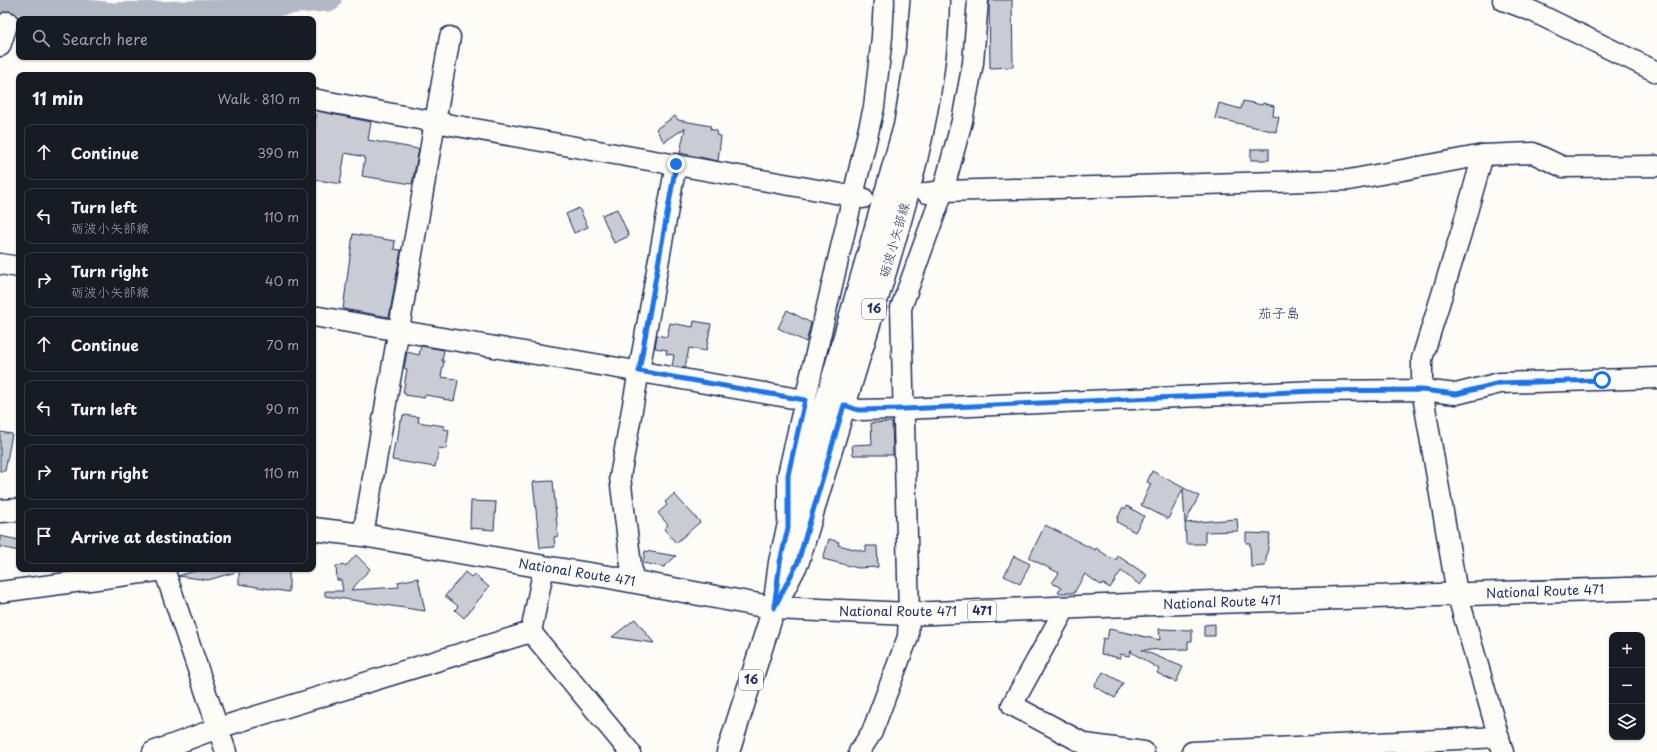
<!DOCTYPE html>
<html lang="en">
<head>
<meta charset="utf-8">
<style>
	:root { --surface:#171b24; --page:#20242c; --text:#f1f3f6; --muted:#9ea1a6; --line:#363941 }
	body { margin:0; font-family:"Playpen Sans","Klee One",sans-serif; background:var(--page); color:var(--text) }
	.controls { position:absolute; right:12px; bottom:12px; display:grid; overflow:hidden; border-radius:8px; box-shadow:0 1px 3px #0004 }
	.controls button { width:36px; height:36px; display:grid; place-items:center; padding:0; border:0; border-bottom:1px solid var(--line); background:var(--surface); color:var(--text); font:20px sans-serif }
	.stop { position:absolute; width:12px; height:12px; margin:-9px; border:3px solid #1a73e8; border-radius:50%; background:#fff }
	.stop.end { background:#1a73e8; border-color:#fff; box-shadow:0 1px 4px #0008 }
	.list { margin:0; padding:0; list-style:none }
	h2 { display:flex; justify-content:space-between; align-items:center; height:52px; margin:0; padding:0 16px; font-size:17px }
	h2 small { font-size:13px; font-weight:400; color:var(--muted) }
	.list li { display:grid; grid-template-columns:26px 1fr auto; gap:12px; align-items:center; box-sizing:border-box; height:56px; margin:0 8px 8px; padding:0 8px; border:1px solid var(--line); border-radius:8px }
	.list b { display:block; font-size:15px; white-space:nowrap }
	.list p { margin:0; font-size:13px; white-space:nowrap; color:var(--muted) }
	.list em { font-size:13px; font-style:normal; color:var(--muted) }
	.icon { flex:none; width:22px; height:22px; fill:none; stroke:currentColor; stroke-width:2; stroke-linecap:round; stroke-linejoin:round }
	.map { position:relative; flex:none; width:1657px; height:752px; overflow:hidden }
	.search { position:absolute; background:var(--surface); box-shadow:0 1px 3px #0004; left:16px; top:16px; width:300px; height:44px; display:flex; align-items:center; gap:10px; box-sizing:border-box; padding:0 14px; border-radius:8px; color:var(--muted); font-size:15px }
	.panel { position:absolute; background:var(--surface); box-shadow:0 1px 3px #0004; left:16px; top:72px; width:300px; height:500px; border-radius:8px }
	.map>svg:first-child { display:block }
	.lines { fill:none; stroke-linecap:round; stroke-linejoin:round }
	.river { stroke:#b3b8c5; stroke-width:23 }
	.building { fill:#c9ccd3; stroke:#1b2f5e }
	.minor-casing { stroke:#1b2f5e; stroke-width:23 }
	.major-casing { stroke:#1b2f5e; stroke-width:25 }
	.highway-casing { stroke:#1b2f5e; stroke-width:25 }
	.minor { stroke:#fdfcf7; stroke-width:20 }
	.major { stroke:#fdfcf7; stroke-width:22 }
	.highway { stroke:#fdfcf7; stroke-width:22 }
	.route { stroke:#1a73e8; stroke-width:5 }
	.labels { text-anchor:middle; stroke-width:3; stroke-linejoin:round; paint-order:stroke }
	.shield { fill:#fdfcf7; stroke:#5f6c8c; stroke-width:1 }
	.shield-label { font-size:12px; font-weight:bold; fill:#1b2f5e }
	.street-label { font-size:13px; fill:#1b2f5e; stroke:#fdfcf7 }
	.neighbourhood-label { font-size:14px; fill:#1b2f5e; stroke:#fdfcf7 }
</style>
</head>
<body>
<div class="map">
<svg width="1657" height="752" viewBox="0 0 1657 752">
	<rect width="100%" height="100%" fill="#fdfcf7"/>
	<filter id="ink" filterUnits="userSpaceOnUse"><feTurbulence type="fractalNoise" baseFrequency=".025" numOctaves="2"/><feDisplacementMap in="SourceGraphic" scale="8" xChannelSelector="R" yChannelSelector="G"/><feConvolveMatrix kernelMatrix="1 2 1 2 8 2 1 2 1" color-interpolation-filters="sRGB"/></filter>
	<g filter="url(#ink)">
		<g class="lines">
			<polyline class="river" points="0,1 113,14 223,11 296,2 330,0"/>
		</g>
		<g class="building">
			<polygon points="989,0 1012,0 1013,67 990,68"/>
			<polygon points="1243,101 1262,105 1263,103 1274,106 1273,116 1279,117 1276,132 1215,118 1219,103 1241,109"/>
			<polygon points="317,111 371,122 368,140 419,149 412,184 362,176 365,157 345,153 340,184 313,179 313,132"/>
			<polygon points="675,116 678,120 711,126 710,129 717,131 716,135 721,136 718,161 680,153 685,128 664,142 656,129"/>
			<rect x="1251" y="149" width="18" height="11"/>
			<polygon points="579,208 588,227 574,233 566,214"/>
			<polygon points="617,209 629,236 614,243 602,215"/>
			<polygon points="353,234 395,241 394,249 401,250 389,317 343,309"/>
			<polygon points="787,310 811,323 806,342 778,328"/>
			<polygon points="694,321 711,324 706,351 689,348 685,368 672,366 674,355 666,354 667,350 655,348 657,335 667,337 670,323 693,327"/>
			<polygon points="421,346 444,350 442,361 444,361 441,377 456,379 458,381 454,401 443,399 444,398 425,395 424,398 405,395 405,393 403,393 407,369 404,368 407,352 419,355"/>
			<polygon points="403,415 419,417 418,422 444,426 444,429 449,430 446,449 439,448 435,467 392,460 395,442 397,443 400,421 402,421"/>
			<polygon points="892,422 893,455 853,455 852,445 872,444 871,423"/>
			<polygon points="0,432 12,434 5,471 0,471"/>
			<polygon points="1152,471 1199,496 1185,523 1183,489 1168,519 1141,505 1151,484 1147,482"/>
			<polygon points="553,481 558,536 554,537 555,547 540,548 533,482"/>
			<polygon points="674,494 700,522 676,543 664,529 668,525 658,513 667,505 665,502"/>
			<polygon points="471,501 496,502 494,530 470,528"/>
			<polygon points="1127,506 1144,516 1135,532 1117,522 1118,520 1117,519 1123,507 1125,509"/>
			<polygon points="1237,519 1238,531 1205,532 1205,544 1187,544 1186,542 1185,523"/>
			<polygon points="1045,525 1095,550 1096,548 1112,559 1113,558 1116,560 1118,556 1147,575 1140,585 1121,571 1110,588 1102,583 1101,585 1085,574 1074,593 1058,593 1061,588 1052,583 1059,573 1029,558"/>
			<polygon points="1246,533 1270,534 1265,566 1251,567 1250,543 1246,543"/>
			<polygon points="0,536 19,540 19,551 0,547"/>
			<polygon points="829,539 839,542 838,545 866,552 866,546 877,546 878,567 858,568 823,559"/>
			<polygon points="645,551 676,556 664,567 643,563"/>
			<polygon points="356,555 370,569 351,590 399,587 398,582 418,578 425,611 325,596 325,591 343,591 341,580 337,580 336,566 347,565"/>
			<polygon points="1014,556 1030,564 1020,584 1004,576"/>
			<polygon points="201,569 236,569 236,572 208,580 178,576"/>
			<polygon points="239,569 289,569 289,592 239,584"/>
			<polygon points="465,572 471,577 474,574 489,587 464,618 455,610 458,606 445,596"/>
			<polygon points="635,619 646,633 654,643 612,637"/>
			<polygon points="1215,624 1215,636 1204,636 1204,625"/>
			<polygon points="1109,629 1160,640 1159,629 1192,630 1192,641 1188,641 1188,649 1142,650 1183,667 1176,682 1157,673 1159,669 1131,652 1132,650 1131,650 1129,656 1120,654 1120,658 1101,654 1103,638 1107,639"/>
			<polygon points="1103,672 1123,683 1115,698 1094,686"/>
		</g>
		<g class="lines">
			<defs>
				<g id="minor">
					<polyline points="1503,0 1532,11 1657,72"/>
					<polyline points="0,46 8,22"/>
					<polyline points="313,99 435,122 450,37"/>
					<polyline points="1483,155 1461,233 1422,359 1422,390 1457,593 1503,752"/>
					<polyline points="927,193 943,191 1349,180 1483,155 1533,153 1563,167 1657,166"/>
					<polyline points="0,264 19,267"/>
					<polyline points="313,316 805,400 788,475 788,519"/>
					<polyline points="805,400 874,107 882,37 884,0"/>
					<polyline points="844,405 858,410 904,409 1315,391 1422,390 1456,394 1500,383 1657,378"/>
					<polyline points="363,535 435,122 863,198"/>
					<polyline points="164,569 226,752"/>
					<polyline points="633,581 620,477 676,164"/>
					<polyline points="0,592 164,570"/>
					<polyline points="1066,607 1012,705 1085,744 1144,752"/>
					<polyline points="531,632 630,752"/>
					<polyline points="531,632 544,567"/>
					<polyline points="153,752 218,728 531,632"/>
					<polyline points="859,752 872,732 908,637 909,614 901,308 943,191 962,121 973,63 978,0"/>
					<polyline points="1192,752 1499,737"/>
				</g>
				<g id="major">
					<polyline points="776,593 780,562 788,528 827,399 905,126 917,53 922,0"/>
					<path d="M728 752 774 608 798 561C822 481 845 401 870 321 902 217 936 110 938 0"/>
				</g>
				<g id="highway">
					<polyline points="0,511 19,510"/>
					<polyline points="313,529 363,535 544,567 609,577 774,608 909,614 1153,604 1657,588"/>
				</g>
			</defs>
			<use href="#minor" class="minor-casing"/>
			<use href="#major" class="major-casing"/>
			<use href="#highway" class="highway-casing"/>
			<use href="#minor" class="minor"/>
			<use href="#major" class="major"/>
			<use href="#highway" class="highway"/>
		</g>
	</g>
	<g class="lines" filter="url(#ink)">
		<polyline class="route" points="676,164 639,371 805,400 788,475 788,528 780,562 774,608 798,562 844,405 858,410 904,409 1315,391 1422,390 1456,394 1500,383 1602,380"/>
	</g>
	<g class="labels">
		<g class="shield">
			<rect x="862" y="299" width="24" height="20" rx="3"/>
			<rect x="968" y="601" width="28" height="20" rx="3"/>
			<rect x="739" y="670" width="24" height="20" rx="3"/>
		</g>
		<g class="shield-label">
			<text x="874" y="313">16</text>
			<text x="982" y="615">471</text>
			<text x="751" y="684">16</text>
		</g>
		<g class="street-label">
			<text transform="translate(894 240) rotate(-74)" y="5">砺波小矢部線</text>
			<text transform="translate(577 572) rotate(9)" y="5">National Route 471</text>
			<text transform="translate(1545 591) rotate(-2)" y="5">National Route 471</text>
			<text transform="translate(1222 602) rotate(-2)" y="5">National Route 471</text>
			<text x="898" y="616">National Route 471</text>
		</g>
		<g class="neighbourhood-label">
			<text x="1279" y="318">茄子島</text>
		</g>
	</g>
</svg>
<div class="controls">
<button>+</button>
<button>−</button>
<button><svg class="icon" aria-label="layers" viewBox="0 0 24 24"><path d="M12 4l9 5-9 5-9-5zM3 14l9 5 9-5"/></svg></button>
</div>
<div class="stop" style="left:1602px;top:380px"></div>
<div class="stop end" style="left:676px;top:164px"></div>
<div class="search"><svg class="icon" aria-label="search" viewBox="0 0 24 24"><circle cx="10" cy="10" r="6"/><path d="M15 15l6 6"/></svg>Search here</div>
<section class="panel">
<h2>11 min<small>Walk · 810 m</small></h2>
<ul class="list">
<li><svg class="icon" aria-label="ahead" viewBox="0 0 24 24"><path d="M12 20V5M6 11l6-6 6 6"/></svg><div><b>Continue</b></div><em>390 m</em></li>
<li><svg class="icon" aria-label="left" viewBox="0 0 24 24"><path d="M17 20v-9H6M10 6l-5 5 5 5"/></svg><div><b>Turn left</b><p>砺波小矢部線</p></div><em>110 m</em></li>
<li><svg class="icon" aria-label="right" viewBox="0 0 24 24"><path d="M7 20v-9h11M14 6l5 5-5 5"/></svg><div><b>Turn right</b><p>砺波小矢部線</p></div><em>40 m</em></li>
<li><svg class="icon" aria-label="ahead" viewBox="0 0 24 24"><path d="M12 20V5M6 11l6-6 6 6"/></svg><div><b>Continue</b></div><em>70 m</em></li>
<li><svg class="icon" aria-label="left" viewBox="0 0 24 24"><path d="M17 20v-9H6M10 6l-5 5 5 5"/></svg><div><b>Turn left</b></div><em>90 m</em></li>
<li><svg class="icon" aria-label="right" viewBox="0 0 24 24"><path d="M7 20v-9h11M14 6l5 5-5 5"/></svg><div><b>Turn right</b></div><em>110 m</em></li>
<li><svg class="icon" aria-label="arrive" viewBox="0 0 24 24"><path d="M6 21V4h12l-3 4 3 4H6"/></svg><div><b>Arrive at destination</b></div></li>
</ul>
</section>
</div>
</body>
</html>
